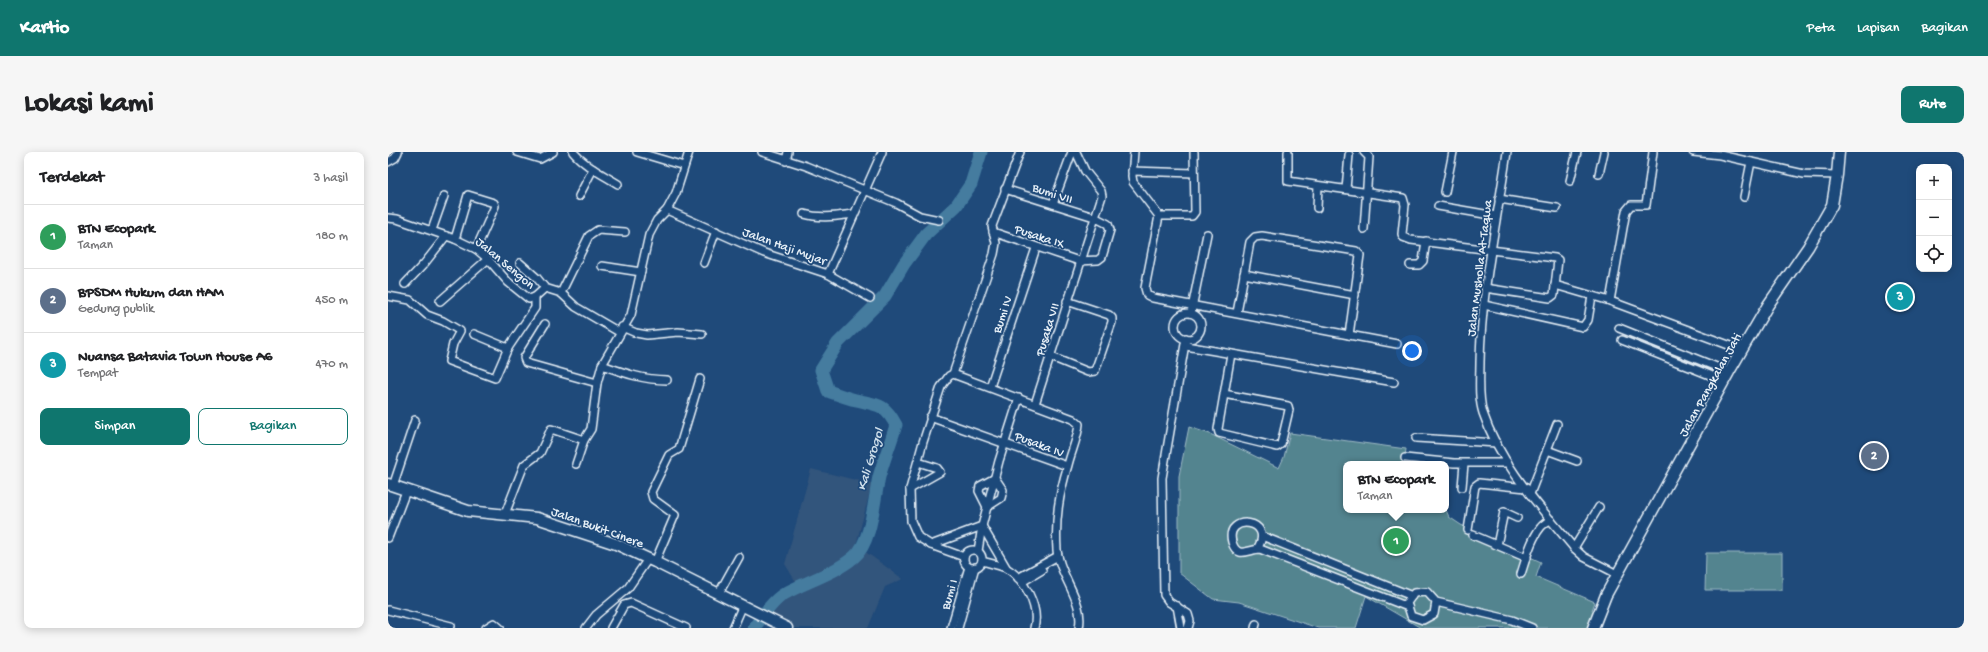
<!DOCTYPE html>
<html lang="id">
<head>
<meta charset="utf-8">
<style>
	:root { --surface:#fff; --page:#f6f6f6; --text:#202124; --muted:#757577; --line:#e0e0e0; --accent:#0f766e }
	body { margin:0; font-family:"Gochi Hand",sans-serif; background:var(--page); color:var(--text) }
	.controls { position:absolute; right:12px; top:12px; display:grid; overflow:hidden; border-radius:8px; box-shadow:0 2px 10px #0003 }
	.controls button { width:36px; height:36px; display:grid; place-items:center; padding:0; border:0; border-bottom:1px solid var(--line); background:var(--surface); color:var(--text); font:20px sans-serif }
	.you { position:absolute; left:1024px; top:199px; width:14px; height:14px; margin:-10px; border:3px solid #fff; border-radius:50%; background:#1a73e8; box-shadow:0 0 0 6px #1a73e833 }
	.badge { display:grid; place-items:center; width:26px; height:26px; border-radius:50%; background:var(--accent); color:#fff; font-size:13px; font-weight:700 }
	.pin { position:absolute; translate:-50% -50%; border:2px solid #fff; box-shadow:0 1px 4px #0006 }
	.popup { position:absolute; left:955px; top:309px; width:106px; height:52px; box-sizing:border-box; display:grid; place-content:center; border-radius:8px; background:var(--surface); filter:drop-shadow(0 1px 3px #0005); font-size:13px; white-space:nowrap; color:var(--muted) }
	.popup b { font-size:15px; color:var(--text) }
	.popup::after { content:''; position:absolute; left:50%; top:100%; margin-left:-8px; border:8px solid transparent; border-top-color:var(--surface) }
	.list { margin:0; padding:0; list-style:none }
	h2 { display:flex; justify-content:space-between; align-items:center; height:52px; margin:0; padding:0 16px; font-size:17px }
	h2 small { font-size:13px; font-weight:400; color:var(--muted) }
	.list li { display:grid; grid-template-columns:26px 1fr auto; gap:12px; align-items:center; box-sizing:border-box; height:64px; padding:0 16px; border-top:1px solid var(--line) }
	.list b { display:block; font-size:15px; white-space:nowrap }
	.list p { margin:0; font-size:13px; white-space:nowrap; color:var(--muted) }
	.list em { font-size:13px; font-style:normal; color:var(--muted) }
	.actions { display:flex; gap:8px; padding:12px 16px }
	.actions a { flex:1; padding:9px 0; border:1px solid var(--accent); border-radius:8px; text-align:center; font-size:14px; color:var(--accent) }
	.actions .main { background:var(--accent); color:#fff }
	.icon { flex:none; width:22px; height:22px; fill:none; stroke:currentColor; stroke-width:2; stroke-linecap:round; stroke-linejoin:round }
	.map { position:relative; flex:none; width:1576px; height:476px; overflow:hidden; border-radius:8px }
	header { display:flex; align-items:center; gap:24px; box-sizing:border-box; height:56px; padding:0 20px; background:var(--accent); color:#fff }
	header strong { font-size:19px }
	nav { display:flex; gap:22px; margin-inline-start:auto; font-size:14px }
	.intro { display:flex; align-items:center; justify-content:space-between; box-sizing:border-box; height:96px; padding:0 24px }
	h1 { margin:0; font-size:28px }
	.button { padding:10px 18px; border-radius:8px; background:var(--accent); color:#fff; font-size:14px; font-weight:700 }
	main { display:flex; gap:24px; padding:0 24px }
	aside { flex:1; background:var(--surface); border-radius:8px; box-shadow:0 2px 10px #0003 }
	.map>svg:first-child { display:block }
	.built { fill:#32547b }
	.green { fill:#53848f; stroke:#9ebac4 }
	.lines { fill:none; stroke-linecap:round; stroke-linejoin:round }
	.river { stroke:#447b9f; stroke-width:13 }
	.minor-casing { stroke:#e8f1f8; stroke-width:10 }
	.secondary-casing { stroke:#e8f1f8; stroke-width:13 }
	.minor { stroke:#1f4a7a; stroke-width:7 }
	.secondary { stroke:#1f4a7a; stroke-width:10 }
	.labels { text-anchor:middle; stroke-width:3.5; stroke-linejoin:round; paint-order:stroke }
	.street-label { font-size:13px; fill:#e8f1f8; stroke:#1f4a7a }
	.water-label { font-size:14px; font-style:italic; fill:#cfdfeb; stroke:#1f4a7a }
</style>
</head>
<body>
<header>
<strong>Kartio</strong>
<nav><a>Peta</a><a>Lapisan</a><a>Bagikan</a></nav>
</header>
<div class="intro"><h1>Lokasi kami</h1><a class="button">Rute</a></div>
<main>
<aside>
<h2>Terdekat<small>3 hasil</small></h2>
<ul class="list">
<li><span class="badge" style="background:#2e9e5b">1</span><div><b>BTN Ecopark</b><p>Taman</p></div><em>180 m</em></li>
<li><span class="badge" style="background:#5c6f8a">2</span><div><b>BPSDM Hukum dan HAM</b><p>Gedung publik</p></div><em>450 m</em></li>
<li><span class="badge" style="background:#0f9aa8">3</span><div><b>Nuansa Batavia Town House A6</b><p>Tempat</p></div><em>470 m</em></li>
</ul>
<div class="actions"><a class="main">Simpan</a><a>Bagikan</a></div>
</aside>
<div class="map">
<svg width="1576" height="476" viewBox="0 0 1576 476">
	<rect width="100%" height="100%" fill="#1f4a7a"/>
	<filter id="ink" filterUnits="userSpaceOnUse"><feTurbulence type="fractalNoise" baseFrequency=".025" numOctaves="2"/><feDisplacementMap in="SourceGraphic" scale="8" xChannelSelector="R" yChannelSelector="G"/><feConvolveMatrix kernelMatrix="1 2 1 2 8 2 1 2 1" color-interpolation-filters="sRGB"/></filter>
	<g filter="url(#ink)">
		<polygon class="built" points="423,317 484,332 468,393 515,427 497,435 480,476 401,476 379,464 386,448 408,430 397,412"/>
		<g class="green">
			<polygon points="801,275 822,282 891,316 896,305 902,281 1018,297 1016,312 958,312 958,358 1058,358 1061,365 1073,373 1153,410 1148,425 1207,450 1204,458 1206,459 1199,476 1137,476 1131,474 1130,476 1033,476 978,444 968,476 930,476 851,450 825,447 791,421 791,324"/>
			<polygon points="1318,401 1394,401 1394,438 1317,438"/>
		</g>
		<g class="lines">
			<path class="river" d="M366 476C374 465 384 449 396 442 419 429 446 422 466 405 484 390 486 347 491 325 496 307 503 290 508 273 496 251 490 253 468 248 458 246 449 242 440 239L433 218 450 191 497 144 516 112 538 82 568 54 583 32 593 0"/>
			<defs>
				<g id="minor">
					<polyline points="129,0 152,7 165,0"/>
					<path d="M185 0C197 14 214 22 230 32"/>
					<polyline points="249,0 296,14"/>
					<polyline points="374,0 418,14 508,51 532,64 551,68"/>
					<polyline points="746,0 744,24 745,30 771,64 757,136 759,143 765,146 961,183 972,103 968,99 874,84 867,85 862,90 849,161"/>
					<polyline points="900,0 900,29 1015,46 1017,53 1014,82 1015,85 1023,88 1167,106 1170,108 1166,143 1162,146 1097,136"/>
					<polyline points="976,0 981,5 976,77"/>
					<path d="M1119 0C1109 70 1093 139 1092 210 1092 227 1090 245 1095 261 1112 312 1152 355 1186 396L1196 405 1229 422"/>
					<polyline points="1305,0 1332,3 1416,22 1449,23"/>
					<polyline points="398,9 400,0"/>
					<polyline points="0,10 7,6 10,0"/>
					<polyline points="744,19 806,21"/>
					<polyline points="1211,22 1216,0"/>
					<polyline points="1182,29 1189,0"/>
					<polyline points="958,37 961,3"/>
					<polyline points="1057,40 1065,0"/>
					<polyline points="191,44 205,17"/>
					<polyline points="1356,45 1363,10"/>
					<polyline points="1111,47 1169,56"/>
					<polyline points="665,52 684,0"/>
					<polyline points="1050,54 1108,64"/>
					<polyline points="929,56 930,34"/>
					<polyline points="279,58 376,101 440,122 482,146"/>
					<path d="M416 62C433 67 449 64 466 62"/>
					<polyline points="771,64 804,64 807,60 806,0"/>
					<polyline points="0,66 9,67 67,87 88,97 100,107 120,130 141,147 147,145 157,136 173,141 188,155 231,180"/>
					<polyline points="44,78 56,44"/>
					<polyline points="605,80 691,109 710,108 714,105 722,78 720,72 706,65 617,37"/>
					<polyline points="67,87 80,43 106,51 107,54 88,97"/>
					<polyline points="132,111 149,126 157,136"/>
					<polyline points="316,111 328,79"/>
					<polyline points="1022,113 1031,113 1035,109 1038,89"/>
					<polyline points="214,114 253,120"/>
					<polyline points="440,122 494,0"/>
					<polyline points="856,122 967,143"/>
					<polyline points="17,132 36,112 58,84"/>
					<polyline points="1167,133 1222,149 1354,198"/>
					<polyline points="173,141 201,84 210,78 237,80"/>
					<polyline points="0,144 22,148 39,163 55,169 72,179 65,192 61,209 107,226 120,196"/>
					<polyline points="52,149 100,107"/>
					<polyline points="1222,149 1238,59 1243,53 1258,53 1265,0"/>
					<polyline points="1096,153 1195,175 1200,168 1204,144"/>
					<polyline points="803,161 819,82"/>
					<circle cx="800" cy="174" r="13"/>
					<polyline points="157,172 136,206 138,211 209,231"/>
					<polyline points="234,175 248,181 259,183 290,180 314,182"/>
					<polyline points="1231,176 1341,220"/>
					<polyline points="86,182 120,196 147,156 147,145"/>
					<polyline points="961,183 1009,192"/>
					<polyline points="798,186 774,326 776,443 781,450 800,462 802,469 800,476"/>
					<polyline points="1234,188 1337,229"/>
					<polyline points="798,194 1006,230"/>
					<polyline points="661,204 700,220 707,219 724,170 724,166 721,163 679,149"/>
					<path d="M214 213C236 221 256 228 279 228"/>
					<polyline points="565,222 606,102 608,91 604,74 632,0"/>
					<polyline points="602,235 648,96"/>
					<polyline points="836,242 900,254 901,258 893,292 889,295 831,281 830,277 843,202"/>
					<polyline points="647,252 714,44 713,39 697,19 688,0"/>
					<polyline points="542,265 679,314"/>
					<polyline points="1028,286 1109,291"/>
					<polyline points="1159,298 1189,309"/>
					<polyline points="1017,306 1066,311 1120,311"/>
					<polyline points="188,312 196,288"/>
					<polygon points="607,326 615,338 613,346 599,355 591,339 592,334"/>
					<polyline points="5,334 27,268"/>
					<polyline points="1074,335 1076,312"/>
					<polyline points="522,337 552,320 549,316 530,310"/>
					<polyline points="1142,342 1169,272"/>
					<polyline points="117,362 136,313 152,301 163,277 196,288 203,277 209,231 214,213 243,163 261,83 269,68 279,58 288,41 301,0"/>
					<polyline points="594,374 619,417"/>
					<polyline points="1080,378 1087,334 1091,331 1138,336"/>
					<polyline points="1085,383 1139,406"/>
					<polyline points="874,384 1024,444"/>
					<polyline points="0,386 18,339"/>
					<polyline points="543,393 594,374 611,309 631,246"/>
					<polyline points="1109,393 1116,360 1129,366"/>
					<polyline points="1186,396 1211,355"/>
					<path d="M869 397C889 367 836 361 844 390 849 408 862 397 872 397L1020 455"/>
					<circle cx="585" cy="407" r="9"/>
					<polyline points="590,399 594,374"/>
					<path d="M576 405 543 393 530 385 523 369 522 337 535 290 553 235 561 224 565 222 685 267 691 272C690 286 683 300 680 313 671 342 667 367 669 398 671 424 697 449 691 476"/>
					<path d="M594 409C601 411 611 413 618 416 636 426 652 455 646 476"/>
					<polyline points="267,410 287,363 265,347 263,340 281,303 291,297 312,227"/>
					<path d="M1133 422C1138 407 1146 373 1163 368"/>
					<polyline points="630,426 670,404"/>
					<polyline points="634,430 654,418"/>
					<polyline points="331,441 351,405"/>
					<polyline points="1048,450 1046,462 1035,468 1023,464 1019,451 1026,441 1039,440 1048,450 1124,468 1144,476"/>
					<polyline points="789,454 793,476"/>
					<polyline points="0,458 63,474"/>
					<polyline points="98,476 106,471 112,476"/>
					<polyline points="198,476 208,463 240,436 260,407"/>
					<polyline points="223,476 236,453 243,451 298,476"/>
					<polyline points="345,476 355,453"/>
					<polyline points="563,476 581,415"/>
					<polyline points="570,476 587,415"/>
					<polyline points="867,476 868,472"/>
				</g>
				<g id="secondary">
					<polyline points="0,332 80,359 149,366 228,392 267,410 399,476"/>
					<polyline points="1205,476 1218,443 1341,220 1380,153 1420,95 1444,53 1449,23 1451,0"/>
				</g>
			</defs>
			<use href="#minor" class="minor-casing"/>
			<use href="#secondary" class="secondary-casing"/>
			<use href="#minor" class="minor"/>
			<use href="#secondary" class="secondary"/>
		</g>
	</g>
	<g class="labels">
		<g class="street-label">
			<text transform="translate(665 40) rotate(18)" y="5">Bumi VII</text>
			<text transform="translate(652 83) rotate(18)" y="5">Pusaka IX</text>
			<text transform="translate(397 93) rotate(20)" y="5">Jalan Haji Mujar</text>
			<text transform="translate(118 110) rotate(40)" y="5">Jalan Sengon</text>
			<text transform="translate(1090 116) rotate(-83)" y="5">Jalan Musholla At-Taqwa</text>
			<text transform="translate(613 162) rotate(-72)" y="5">Bumi IV</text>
			<text transform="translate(658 177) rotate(-73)" y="5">Pusaka VII</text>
			<text transform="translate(1321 232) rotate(-61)" y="5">Jalan Pangkalan Jati</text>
			<text transform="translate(652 291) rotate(21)" y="5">Pusaka IV</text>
			<text transform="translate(210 374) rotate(20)" y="5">Jalan Bukit Cinere</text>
			<text transform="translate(560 442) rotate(-74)" y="5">Bumi I</text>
		</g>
		<g class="water-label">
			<text transform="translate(481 307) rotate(-73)" y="5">Kali Grogol</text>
		</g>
	</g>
</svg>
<div class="controls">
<button>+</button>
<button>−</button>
<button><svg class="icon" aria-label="locate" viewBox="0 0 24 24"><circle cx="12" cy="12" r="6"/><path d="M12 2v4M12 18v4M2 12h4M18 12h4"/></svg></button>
</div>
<div class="you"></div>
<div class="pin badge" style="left:1008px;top:389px;background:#2e9e5b">1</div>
<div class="popup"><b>BTN Ecopark</b>Taman</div>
<div class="pin badge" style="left:1486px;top:304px;background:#5c6f8a">2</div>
<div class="pin badge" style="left:1512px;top:145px;background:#0f9aa8">3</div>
</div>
</main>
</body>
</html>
